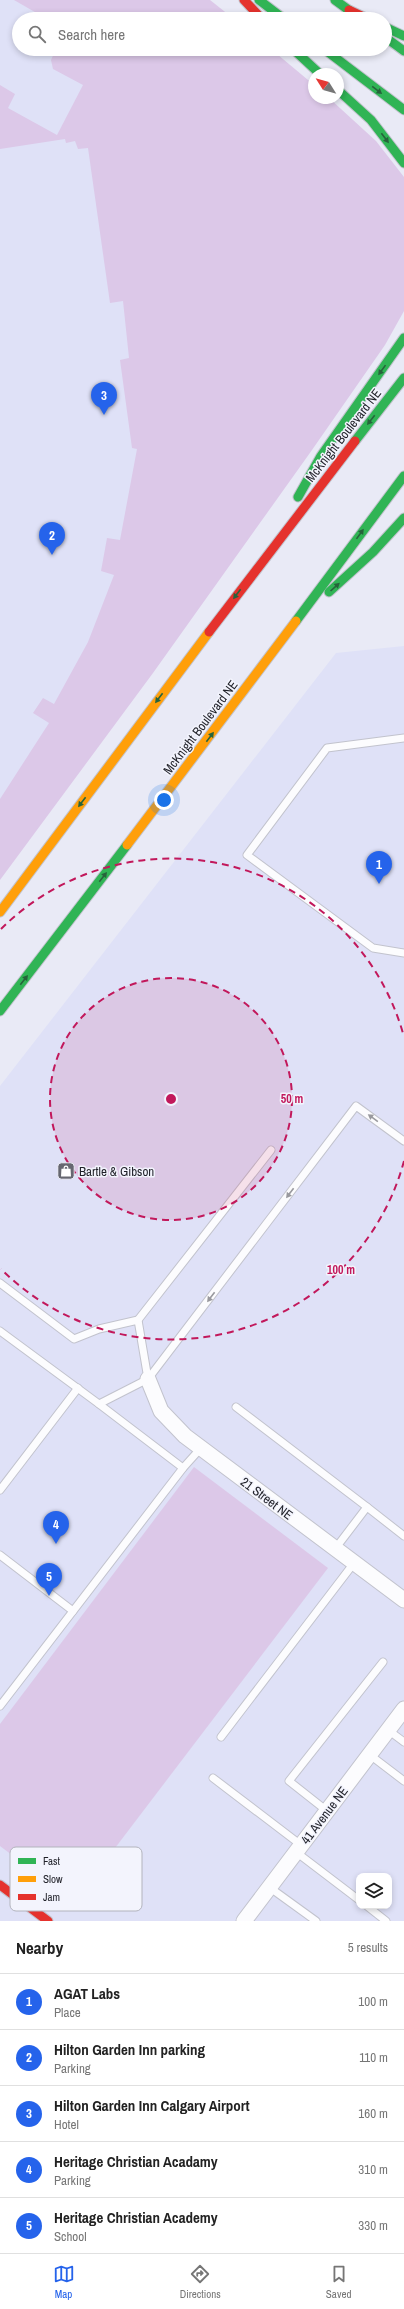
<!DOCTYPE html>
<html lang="en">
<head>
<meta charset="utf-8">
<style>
	:root { --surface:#fff; --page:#f6f6f6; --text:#222; --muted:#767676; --line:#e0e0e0; --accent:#2563eb }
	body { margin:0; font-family:"Archivo Narrow",sans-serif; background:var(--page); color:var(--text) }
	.controls { position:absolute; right:12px; bottom:12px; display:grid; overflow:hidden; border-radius:8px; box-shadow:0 2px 6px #0003 }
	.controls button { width:36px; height:36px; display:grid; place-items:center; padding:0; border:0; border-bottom:1px solid var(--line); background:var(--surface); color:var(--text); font:20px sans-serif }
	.compass { position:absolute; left:308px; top:68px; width:36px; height:36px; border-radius:50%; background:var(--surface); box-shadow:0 2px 6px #0003; rotate:307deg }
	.you { position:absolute; left:164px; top:800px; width:14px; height:14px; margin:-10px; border:3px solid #fff; border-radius:50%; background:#1a73e8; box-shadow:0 0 0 6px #1a73e833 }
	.badge { display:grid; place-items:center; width:26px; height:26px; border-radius:50%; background:var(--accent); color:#fff; font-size:13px; font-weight:700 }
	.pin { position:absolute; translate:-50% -33px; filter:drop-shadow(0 1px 2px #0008) }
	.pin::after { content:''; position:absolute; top:21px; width:14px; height:12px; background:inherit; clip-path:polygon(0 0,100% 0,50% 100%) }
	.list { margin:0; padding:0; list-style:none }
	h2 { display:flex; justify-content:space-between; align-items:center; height:52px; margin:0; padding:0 16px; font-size:17px }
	h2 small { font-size:13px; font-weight:400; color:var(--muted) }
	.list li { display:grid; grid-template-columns:26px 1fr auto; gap:12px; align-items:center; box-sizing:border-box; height:56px; padding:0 16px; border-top:1px solid var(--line) }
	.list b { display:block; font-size:15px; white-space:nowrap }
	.list p { margin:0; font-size:13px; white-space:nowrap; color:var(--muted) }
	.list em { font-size:13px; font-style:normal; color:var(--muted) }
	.icon { flex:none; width:22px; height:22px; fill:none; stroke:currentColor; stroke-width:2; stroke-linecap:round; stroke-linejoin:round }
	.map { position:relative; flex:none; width:404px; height:1921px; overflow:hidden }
	.search { position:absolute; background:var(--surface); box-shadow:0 2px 6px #0003; left:12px; right:12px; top:12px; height:44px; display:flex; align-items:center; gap:10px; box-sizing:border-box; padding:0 14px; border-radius:22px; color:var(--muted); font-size:15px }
	.sheet { height:332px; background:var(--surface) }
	nav { display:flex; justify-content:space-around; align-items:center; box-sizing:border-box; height:56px; border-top:1px solid var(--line); background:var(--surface); font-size:11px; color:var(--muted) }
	nav a { display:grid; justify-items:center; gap:2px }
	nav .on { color:var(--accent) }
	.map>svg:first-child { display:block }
	.built { fill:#dfe1f7; fill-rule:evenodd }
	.green { fill:#dcc8e8 }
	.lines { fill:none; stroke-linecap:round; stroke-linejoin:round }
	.lane-casing { stroke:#c2c3cd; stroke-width:9 }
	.street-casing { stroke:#c2c3cd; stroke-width:17 }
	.fast-casing { stroke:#c2c3cd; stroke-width:11 }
	.slow-casing { stroke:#c2c3cd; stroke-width:11 }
	.jam-casing { stroke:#c2c3cd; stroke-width:11 }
	.lane { stroke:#fcfcfe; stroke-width:7 }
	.street { stroke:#fcfcfe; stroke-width:15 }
	.fast { stroke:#30b455; stroke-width:9 }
	.slow { stroke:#ff9f0a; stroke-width:9 }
	.jam { stroke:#e5322d; stroke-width:9 }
	.oneway { fill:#27633c }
	.oneway2 { fill:#99999e }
	.ring { fill:none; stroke:#c2185b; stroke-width:2; stroke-dasharray:7 5 }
	.labels { text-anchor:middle; stroke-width:3; stroke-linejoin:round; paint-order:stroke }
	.street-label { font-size:13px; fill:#1f2028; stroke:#f3f4fd }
	.poi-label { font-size:13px; fill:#1f2028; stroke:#f3f4fd; text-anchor:start }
	.key { fill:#f3f4fd; stroke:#b3b4bd; stroke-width:1 }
	.key-label { font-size:11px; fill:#1f2028 }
	.centre { fill:#c2185b; stroke:#f3f4fd; stroke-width:2 }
	.ring-label { font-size:12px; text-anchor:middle; font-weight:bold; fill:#c2185b; stroke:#f3f4fd; stroke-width:3; stroke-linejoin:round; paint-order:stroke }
</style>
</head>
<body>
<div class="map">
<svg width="404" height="1921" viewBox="0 0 404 1921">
	<rect width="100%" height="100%" fill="#e9eaf6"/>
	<g class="built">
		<polygon points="0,0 52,0 61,19 19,19 19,49 75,49 104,112 150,461 128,584 0,816"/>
		<path d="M404 646V1921H0V1086L336 653ZM359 1876H389V1906H359Z"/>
	</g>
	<g class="green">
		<polygon points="14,0 210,0 234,19 47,19"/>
		<polygon points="56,49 271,49 314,85 314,98 329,98 376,141 404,177 404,311 385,345 312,450 153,673 0,880 0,799 49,723 33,713 43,698 54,704 88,642 114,575 101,571 107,538 120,540 137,449 132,448 120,360 129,358 123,301 110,303 88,148 78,149 75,141 66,143 65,139 0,149 0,85 15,94 8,108 57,135 83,85 53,69 51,60"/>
		<polygon points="194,1467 328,1568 74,1902 0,1846 0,1724"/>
	</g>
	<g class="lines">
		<defs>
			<g id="lane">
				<polyline points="404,738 327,748 247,855 373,948 404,953"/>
				<polyline points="0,1283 74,1339 99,1329 138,1320 148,1379"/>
				<polyline points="138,1320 271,1150"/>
				<polyline points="0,1331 99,1404 148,1379 356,1106 404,1141"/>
				<polyline points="236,1407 367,1507"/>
				<polyline points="183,1468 201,1448"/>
				<polyline points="0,1490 78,1388"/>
				<polyline points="335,1549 367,1507 404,1536"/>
				<polyline points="0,1555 73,1611"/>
				<polyline points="0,1706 183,1468 99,1404"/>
				<polyline points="388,1730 404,1742"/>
				<polyline points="221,1737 354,1563"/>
				<polyline points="370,1755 404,1781"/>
				<polyline points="213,1778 301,1845"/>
				<polyline points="327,1811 289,1781 383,1662"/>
				<polyline points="296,1852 359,1900"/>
				<polyline points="269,1887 316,1921"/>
				<polyline points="367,1906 386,1921"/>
			</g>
			<g id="street">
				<polyline points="148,1379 161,1411 185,1436 404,1600"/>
				<polyline points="244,1921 404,1709"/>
			</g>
			<g id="fast">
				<polyline points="259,0 284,19"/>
				<polyline points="335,0 361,19"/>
				<polyline points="385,27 404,36"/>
				<polyline points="385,37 404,51"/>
				<polyline points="293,49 320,74"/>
				<polyline points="324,49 404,110"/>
				<polyline points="338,90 371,120 404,163"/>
				<polyline points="355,441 404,378"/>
				<polyline points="298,497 321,456 404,338"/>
				<polyline points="329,592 373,552 404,518"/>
				<polyline points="296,621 404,476"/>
				<polyline points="0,1011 127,845"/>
			</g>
			<g id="slow">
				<polyline points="127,845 296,621"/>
				<polyline points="0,912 209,632"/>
			</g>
			<g id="jam">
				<polyline points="244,0 262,19"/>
				<polyline points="349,10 368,19"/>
				<polyline points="209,632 355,441"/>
				<polyline points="0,1885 48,1921"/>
			</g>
		</defs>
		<use href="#lane" class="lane-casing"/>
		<use href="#street" class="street-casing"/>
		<use href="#fast" class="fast-casing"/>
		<use href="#slow" class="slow-casing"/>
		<use href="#jam" class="jam-casing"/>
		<use href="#lane" class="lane"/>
		<use href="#street" class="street"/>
		<use href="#fast" class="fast"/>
		<use href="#slow" class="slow"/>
		<use href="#jam" class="jam"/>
	</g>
	<defs><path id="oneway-solid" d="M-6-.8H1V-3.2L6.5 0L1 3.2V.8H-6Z"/></defs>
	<g class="oneway">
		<use href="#oneway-solid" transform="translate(377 90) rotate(37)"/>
		<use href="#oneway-solid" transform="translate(385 138) rotate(53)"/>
		<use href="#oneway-solid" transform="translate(382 370) rotate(126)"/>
		<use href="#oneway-solid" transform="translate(371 420) rotate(128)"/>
		<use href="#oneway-solid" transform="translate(360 534) rotate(-54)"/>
		<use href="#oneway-solid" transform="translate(335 587) rotate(-42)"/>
		<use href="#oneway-solid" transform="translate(237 594) rotate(127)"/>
		<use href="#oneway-solid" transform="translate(159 698) rotate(127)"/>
		<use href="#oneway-solid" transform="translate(210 737) rotate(-53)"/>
		<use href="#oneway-solid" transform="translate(82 802) rotate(127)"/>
		<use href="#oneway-solid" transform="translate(103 877) rotate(-52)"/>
		<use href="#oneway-solid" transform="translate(24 980) rotate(-52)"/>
	</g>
	<g class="oneway2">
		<use href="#oneway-solid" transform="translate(373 1118) rotate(-144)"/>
		<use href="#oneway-solid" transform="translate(290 1193) rotate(127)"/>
		<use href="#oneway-solid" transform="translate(211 1297) rotate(127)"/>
	</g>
	<circle cx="171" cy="1099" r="121" fill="#c2185b" fill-opacity=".12"/>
	<g class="ring">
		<circle cx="171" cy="1099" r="121"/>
		<path d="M404 1161A241 241 0 0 1 1 1269M1 929A241 241 0 0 1 404 1037"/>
	</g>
	<defs>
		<symbol id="shop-square" viewBox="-11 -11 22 22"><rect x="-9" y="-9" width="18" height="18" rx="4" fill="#666770" stroke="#f3f4fd"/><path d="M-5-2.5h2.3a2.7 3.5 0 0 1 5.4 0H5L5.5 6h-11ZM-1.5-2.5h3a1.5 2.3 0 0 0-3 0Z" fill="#fff"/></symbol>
	</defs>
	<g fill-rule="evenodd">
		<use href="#shop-square" x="56" y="1161" width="20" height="20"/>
	</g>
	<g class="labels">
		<g class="street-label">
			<text transform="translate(343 435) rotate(-52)" y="5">McKnight Boulevard NE</text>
			<text transform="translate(200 727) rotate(-53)" y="5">McKnight Boulevard NE</text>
			<text transform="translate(267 1498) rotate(37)" y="5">21 Street NE</text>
			<text transform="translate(324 1815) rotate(-53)" y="5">41 Avenue NE</text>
		</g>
		<g class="poi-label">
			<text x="79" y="1176">Bartle &amp; Gibson</text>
		</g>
	</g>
	<rect x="10" y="1847" width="132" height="64" rx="6" class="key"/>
	<rect x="18" y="1858" width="18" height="6" fill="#30b455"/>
	<rect x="18" y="1876" width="18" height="6" fill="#ff9f0a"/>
	<rect x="18" y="1894" width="18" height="6" fill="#e5322d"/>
	<g class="key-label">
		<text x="43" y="1865">Fast</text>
		<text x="43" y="1883">Slow</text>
		<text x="43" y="1901">Jam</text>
	</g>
	<circle cx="171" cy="1099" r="6" class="centre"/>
	<g class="ring-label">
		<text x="292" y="1103">50 m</text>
		<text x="341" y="1274">100 m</text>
	</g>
</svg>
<div class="controls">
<button><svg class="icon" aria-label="layers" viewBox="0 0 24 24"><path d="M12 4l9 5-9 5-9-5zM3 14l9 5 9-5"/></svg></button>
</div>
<svg class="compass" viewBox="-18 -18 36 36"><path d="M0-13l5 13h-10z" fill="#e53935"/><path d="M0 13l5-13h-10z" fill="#767676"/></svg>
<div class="you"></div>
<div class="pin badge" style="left:379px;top:884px">1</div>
<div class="pin badge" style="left:52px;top:555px">2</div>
<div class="pin badge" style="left:104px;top:415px">3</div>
<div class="pin badge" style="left:56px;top:1544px">4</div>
<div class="pin badge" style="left:49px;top:1596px">5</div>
<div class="search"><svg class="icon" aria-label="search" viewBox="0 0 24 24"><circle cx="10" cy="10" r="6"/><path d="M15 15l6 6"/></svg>Search here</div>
</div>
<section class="sheet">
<h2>Nearby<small>5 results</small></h2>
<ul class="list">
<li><span class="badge">1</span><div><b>AGAT Labs</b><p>Place</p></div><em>100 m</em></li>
<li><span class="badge">2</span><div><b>Hilton Garden Inn parking</b><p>Parking</p></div><em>110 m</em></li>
<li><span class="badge">3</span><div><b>Hilton Garden Inn Calgary Airport</b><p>Hotel</p></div><em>160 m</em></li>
<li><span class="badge">4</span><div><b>Heritage Christian Acadamy</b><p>Parking</p></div><em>310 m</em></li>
<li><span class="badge">5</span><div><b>Heritage Christian Academy</b><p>School</p></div><em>330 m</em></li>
</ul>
</section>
<nav>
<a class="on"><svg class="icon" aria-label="map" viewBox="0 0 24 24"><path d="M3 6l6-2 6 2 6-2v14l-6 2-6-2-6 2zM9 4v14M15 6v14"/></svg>Map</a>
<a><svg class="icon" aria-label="directions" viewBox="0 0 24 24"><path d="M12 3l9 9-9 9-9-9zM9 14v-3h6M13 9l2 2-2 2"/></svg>Directions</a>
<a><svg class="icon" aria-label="saved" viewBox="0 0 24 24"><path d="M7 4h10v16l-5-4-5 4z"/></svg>Saved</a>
</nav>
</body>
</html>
